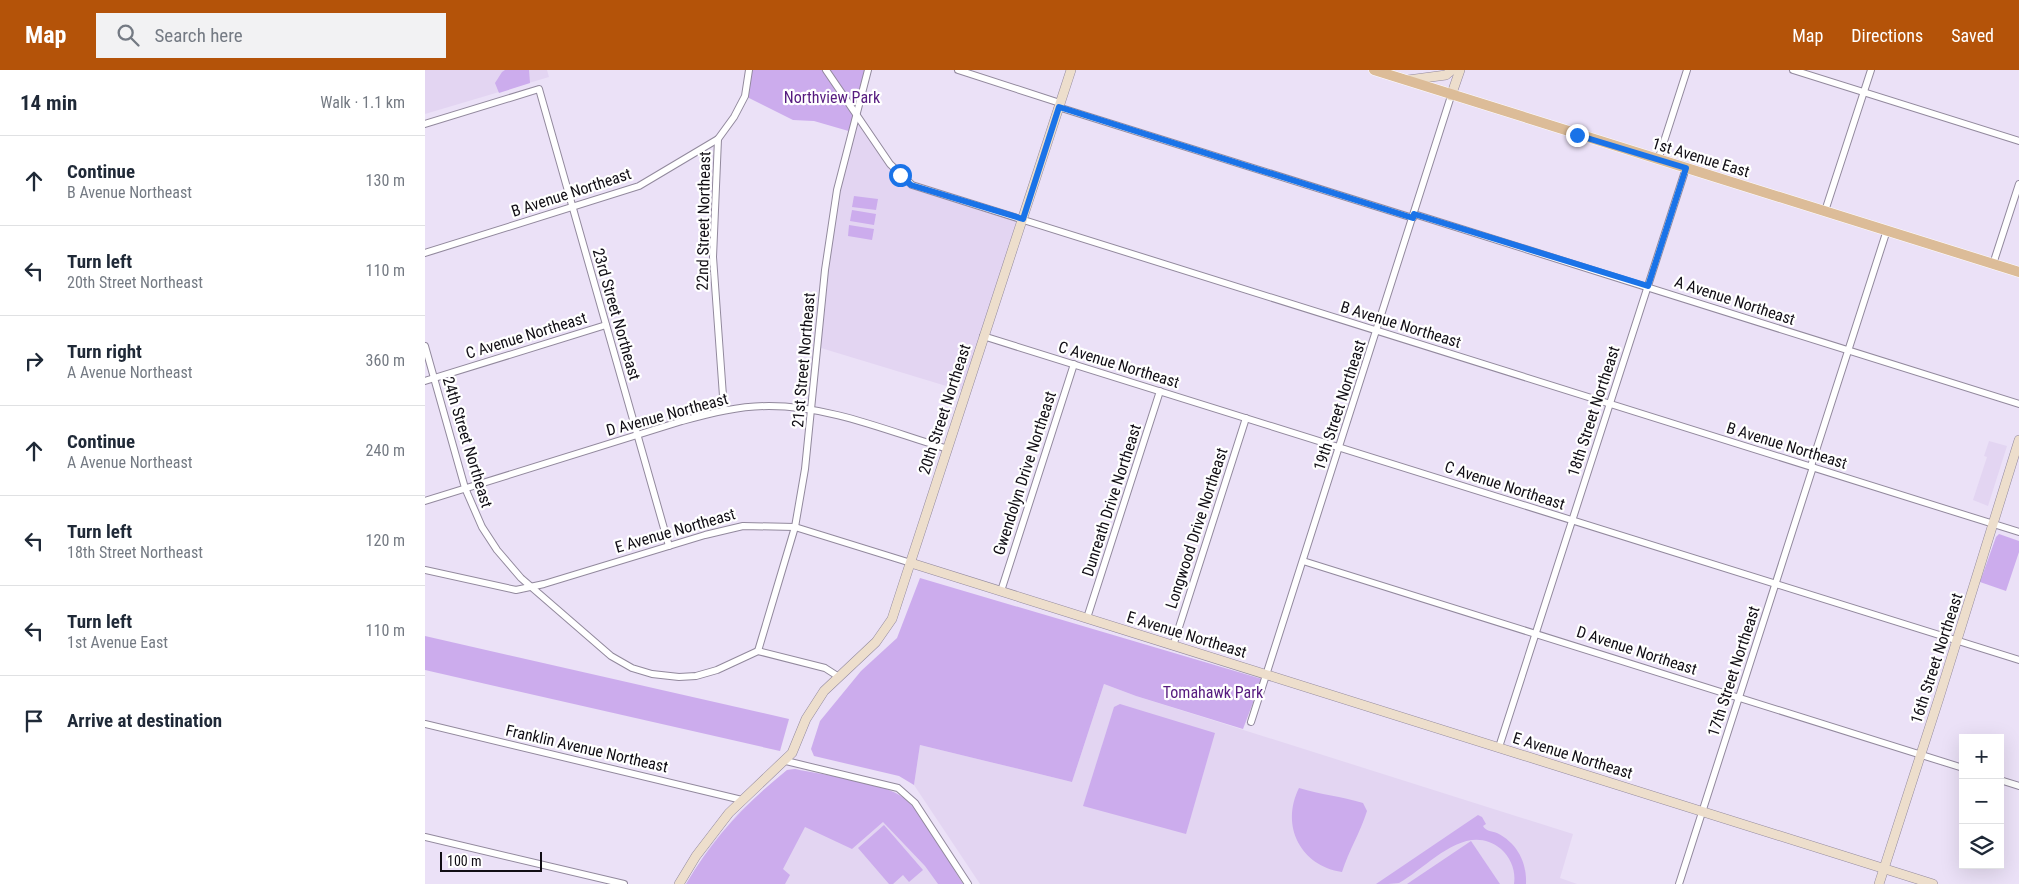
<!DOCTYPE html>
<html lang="en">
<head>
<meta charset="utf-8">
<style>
	:root { --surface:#fff; --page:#f2f2f3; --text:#1f2937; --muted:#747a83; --line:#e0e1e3; --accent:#b45309 }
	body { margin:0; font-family:"Roboto Condensed",sans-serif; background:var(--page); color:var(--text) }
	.controls { position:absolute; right:15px; bottom:15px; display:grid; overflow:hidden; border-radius:0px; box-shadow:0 5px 20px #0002 }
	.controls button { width:45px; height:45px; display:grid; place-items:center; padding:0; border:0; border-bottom:1px solid var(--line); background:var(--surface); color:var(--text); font:25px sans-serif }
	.scale { position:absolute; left:15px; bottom:12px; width:102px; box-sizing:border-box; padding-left:5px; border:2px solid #100d14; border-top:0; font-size:14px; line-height:18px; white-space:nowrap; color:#100d14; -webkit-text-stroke:4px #fff; paint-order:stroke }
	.stop { position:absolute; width:15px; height:15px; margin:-11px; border:4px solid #1a73e8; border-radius:50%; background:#fff }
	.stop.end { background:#1a73e8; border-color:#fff; box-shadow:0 1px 5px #0008 }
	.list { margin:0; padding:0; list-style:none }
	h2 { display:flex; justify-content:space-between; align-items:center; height:65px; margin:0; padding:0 20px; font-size:21px }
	h2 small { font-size:16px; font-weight:400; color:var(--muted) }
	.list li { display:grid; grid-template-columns:32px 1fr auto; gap:15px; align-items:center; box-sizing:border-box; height:90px; padding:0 20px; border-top:1px solid var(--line) }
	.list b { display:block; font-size:19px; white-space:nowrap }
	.list p { margin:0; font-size:16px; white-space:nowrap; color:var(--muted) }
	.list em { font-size:16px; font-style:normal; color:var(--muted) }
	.icon { flex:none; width:28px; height:28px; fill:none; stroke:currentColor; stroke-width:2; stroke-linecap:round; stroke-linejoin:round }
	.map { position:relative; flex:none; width:1594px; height:814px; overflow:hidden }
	header { display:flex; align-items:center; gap:30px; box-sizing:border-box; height:70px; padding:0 25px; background:var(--accent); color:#fff }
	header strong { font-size:24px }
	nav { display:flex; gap:28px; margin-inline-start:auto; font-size:18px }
	.search { width:350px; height:45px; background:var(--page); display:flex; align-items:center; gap:12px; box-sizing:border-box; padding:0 18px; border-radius:0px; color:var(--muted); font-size:19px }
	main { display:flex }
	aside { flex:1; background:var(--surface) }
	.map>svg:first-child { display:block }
	.built { fill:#e3d5f2 }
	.green { fill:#ccaced }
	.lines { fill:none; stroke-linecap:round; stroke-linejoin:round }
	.street-casing { stroke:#92899d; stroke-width:8 }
	.secondary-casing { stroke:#92899d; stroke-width:10 }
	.primary-casing { stroke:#fff; stroke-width:11 }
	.street { stroke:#fff; stroke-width:6 }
	.secondary { stroke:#eddecc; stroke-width:9 }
	.primary { stroke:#dcbc98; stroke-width:10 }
	.route { stroke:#1a73e8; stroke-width:6 }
	.labels { text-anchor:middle; stroke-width:4.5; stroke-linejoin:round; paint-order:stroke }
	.park-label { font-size:16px; fill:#561b7f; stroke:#fff }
	.street-label { font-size:16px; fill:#100d14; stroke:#fff }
</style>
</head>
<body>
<header>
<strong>Map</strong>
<div class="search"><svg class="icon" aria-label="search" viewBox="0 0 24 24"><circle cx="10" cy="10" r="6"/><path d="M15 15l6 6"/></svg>Search here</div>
<nav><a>Map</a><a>Directions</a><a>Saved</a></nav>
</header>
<main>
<aside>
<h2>14 min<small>Walk · 1.1 km</small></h2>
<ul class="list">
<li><svg class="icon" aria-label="ahead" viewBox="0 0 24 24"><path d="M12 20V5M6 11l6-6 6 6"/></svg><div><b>Continue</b><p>B Avenue Northeast</p></div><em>130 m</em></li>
<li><svg class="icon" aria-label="left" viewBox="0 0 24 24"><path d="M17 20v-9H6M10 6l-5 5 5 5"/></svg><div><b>Turn left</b><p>20th Street Northeast</p></div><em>110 m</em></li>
<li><svg class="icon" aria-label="right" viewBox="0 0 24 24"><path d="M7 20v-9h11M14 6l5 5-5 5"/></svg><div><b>Turn right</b><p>A Avenue Northeast</p></div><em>360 m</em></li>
<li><svg class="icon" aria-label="ahead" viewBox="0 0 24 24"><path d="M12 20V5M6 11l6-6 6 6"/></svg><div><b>Continue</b><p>A Avenue Northeast</p></div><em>240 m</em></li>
<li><svg class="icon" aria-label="left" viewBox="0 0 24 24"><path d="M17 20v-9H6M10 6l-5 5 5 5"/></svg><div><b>Turn left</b><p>18th Street Northeast</p></div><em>120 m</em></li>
<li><svg class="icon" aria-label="left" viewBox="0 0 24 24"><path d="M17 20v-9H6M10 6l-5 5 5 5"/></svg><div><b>Turn left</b><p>1st Avenue East</p></div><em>110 m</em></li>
<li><svg class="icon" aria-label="arrive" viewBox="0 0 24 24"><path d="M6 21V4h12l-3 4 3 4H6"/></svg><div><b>Arrive at destination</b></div></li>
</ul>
</aside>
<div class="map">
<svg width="1594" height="814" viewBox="0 0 1594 814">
	<rect width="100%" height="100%" fill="#ebe1f7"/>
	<g class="built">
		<polygon points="0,0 122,0 124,7 0,44"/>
		<polygon points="432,46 465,94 486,115 598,149 541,322 396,278 398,222 412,120"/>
		<polygon points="1564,371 1582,376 1563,436 1548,430 1562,387 1559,386"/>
		<polygon points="679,614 711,626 1148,764 1135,808 1152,814 555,814 489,715 495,675 647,712"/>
		<polygon points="370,699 461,719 480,728 491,741 538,814 261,814 285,776 314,742 362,700"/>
	</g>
	<g class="green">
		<polygon points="80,0 104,0 105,13 74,23 70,13 77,2"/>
		<polygon points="324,0 443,0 427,62 389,51 368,50 320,26"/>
		<polygon points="429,126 453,129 451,140 427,137"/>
		<polygon points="427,140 451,144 449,155 425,151"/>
		<polygon points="424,155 449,159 447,170 423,166"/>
		<polygon points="1574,464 1594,471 1594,482 1581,521 1555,512 1571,467"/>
		<polygon points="495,508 837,609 818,659 711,626 679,614 647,712 495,675 489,715 474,706 389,686 386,679 395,651 436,601 472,568"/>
		<polygon points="0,566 364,649 355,681 0,600"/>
		<polygon points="695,634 790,663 761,764 658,736 689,637"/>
		<path d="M370 699C397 705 461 712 480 729 499 744 524 792 538 814H513L500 796 458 752 427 779 380 757 358 799 365 805 360 814H261C289 767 320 734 362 700Z"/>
		<path d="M874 718C896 725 916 726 938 733L942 741C935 763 924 780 917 802 876 796 855 756 874 718Z"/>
		<path d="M1053 745 1057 747 1061 754 1058 756C1061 761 1066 761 1072 763 1092 773 1102 792 1101 814H1089C1091 801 1086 788 1076 779 1041 750 1003 797 974 813 968 814 958 814 951 814Z"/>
		<polygon points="459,755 498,800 484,812 478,805 468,814 464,814 433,778"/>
		<polygon points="1046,771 1075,814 982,814"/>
	</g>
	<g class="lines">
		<defs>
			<g id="street">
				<polyline points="401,0 465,94 487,115 1594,462"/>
				<polyline points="533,0 635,33"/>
				<polyline points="1368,0 1594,71"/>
				<polyline points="633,37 988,148"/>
				<polyline points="0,54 114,19 244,476"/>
				<polyline points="1233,90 1262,0"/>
				<polyline points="1400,141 1446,0"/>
				<polyline points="989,144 1594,334"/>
				<polyline points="0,183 214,116 293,69"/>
				<polyline points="1568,194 1594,114"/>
				<polyline points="558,266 1594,590"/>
				<polyline points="0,276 40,418 57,457 72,480 96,508 186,586 207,598 227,604 254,607 271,606 292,600 333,581 400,598 414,607"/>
				<polyline points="0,311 181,255"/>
				<polyline points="299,340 288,187 293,69 309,47 320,26 324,0"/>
				<polyline points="1386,396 1462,160"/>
				<path d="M0 431 257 351C286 343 314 336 344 336 406 336 465 362 523 379"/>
				<polyline points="878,491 1538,698"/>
				<polyline points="0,500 91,520 119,514 280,465 318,456 370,457 486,493"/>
				<polyline points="576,521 649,294"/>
				<polyline points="662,548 735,321"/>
				<polyline points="748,576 821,348"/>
				<polyline points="333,581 370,457 380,399 400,200 412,120 443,0"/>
				<polyline points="826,652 1026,26"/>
				<polyline points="0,654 317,730"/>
				<polyline points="1074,677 1261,98"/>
				<polyline points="361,691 473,718 490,733 543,814"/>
				<polyline points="1575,710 1594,716"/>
				<polyline points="0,767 199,814"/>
				<polyline points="1254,814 1388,397"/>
			</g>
			<g id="secondary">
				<polyline points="983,10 1021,5 1027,0"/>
				<polyline points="1026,26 1035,0"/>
				<polyline points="486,493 1508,814"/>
				<polyline points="254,814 271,786 304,743 367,683 381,649 399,621 451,572 467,549 646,0"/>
				<polyline points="1454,814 1514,628 1594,370"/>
			</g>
			<polyline id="primary" points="949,0 1594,202"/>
		</defs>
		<use href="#street" class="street-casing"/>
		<use href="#secondary" class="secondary-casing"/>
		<use href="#primary" class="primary-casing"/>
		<use href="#street" class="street"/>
		<use href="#secondary" class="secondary"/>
		<use href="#primary" class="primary"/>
	</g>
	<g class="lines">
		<polyline class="route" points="475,105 486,115 598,149 634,37 988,148 989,144 1223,216 1261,98 1152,65"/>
	</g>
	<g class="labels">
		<g class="park-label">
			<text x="407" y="33">Northview Park</text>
			<text x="788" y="628">Tomahawk Park</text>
		</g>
		<g class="street-label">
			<text transform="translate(1276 87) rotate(17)" y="6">1st Avenue East</text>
			<text transform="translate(146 122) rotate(-18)" y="6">B Avenue Northeast</text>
			<text transform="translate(278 151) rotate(-89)" y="6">22nd Street Northeast</text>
			<text transform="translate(1310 230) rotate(18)" y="6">A Avenue Northeast</text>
			<text transform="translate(192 244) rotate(74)" y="6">23rd Street Northeast</text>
			<text transform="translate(976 254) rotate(17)" y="6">B Avenue Northeast</text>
			<text transform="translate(101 265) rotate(-17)" y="6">C Avenue Northeast</text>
			<text transform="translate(378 290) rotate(-85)" y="6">21st Street Northeast</text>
			<text transform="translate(694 294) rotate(17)" y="6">C Avenue Northeast</text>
			<text transform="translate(914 335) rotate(-72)" y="6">19th Street Northeast</text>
			<text transform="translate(519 339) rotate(-72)" y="6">20th Street Northeast</text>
			<text transform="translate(1168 341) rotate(-72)" y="6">18th Street Northeast</text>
			<text transform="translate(242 344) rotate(-15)" y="6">D Avenue Northeast</text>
			<text transform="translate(43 372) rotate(73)" y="6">24th Street Northeast</text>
			<text transform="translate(1362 375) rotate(17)" y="6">B Avenue Northeast</text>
			<text transform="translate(599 403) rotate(-72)" y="6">Gwendolyn Drive Northeast</text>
			<text transform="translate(1080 415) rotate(18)" y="6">C Avenue Northeast</text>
			<text transform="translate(686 430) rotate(-72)" y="6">Dunreath Drive Northeast</text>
			<text transform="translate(771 458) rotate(-72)" y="6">Longwood Drive Northeast</text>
			<text transform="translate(250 460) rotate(-16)" y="6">E Avenue Northeast</text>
			<text transform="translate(762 564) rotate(17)" y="6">E Avenue Northeast</text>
			<text transform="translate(1212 580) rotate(18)" y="6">D Avenue Northeast</text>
			<text transform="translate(1511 588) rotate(-72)" y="6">16th Street Northeast</text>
			<text transform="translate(1308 601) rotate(-72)" y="6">17th Street Northeast</text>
			<text transform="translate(162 678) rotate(13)" y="6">Franklin Avenue Northeast</text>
			<text transform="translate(1148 685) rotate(17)" y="6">E Avenue Northeast</text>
		</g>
	</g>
</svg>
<div class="controls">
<button>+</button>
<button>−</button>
<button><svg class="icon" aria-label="layers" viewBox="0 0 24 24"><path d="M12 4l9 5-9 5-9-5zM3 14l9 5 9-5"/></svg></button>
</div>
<div class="scale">100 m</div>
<div class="stop" style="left:475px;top:105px"></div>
<div class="stop end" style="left:1152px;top:65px"></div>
</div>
</main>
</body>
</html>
